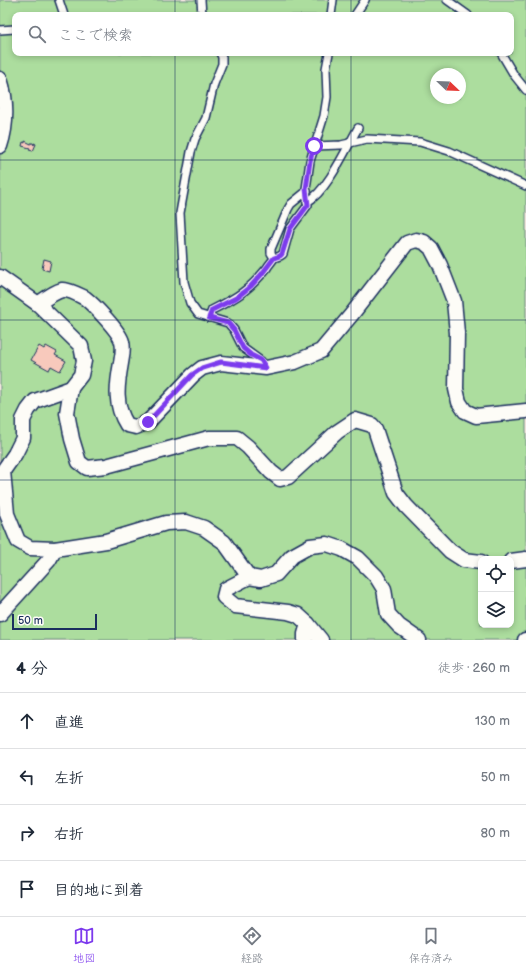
<!DOCTYPE html>
<html lang="ja">
<head>
<meta charset="utf-8">
<style>
	:root { --surface:#fff; --page:#f6f6f7; --text:#1f2937; --muted:#747a83; --line:#e0e1e3; --accent:#7c3aed }
	body { margin:0; font-family:"Balsamiq Sans","Klee One",sans-serif; background:var(--page); color:var(--text) }
	.controls { position:absolute; right:12px; bottom:12px; display:grid; overflow:hidden; border-radius:8px; box-shadow:0 2px 6px #0003 }
	.controls button { width:36px; height:36px; display:grid; place-items:center; padding:0; border:0; border-bottom:1px solid var(--line); background:var(--surface); color:var(--text); font:20px sans-serif }
	.compass { position:absolute; left:430px; top:68px; width:36px; height:36px; border-radius:50%; background:var(--surface); box-shadow:0 2px 6px #0003; rotate:113deg }
	.scale { position:absolute; left:12px; bottom:10px; width:85px; box-sizing:border-box; padding-left:4px; border:2px solid #1b2f5e; border-top:0; font-size:11px; line-height:14px; white-space:nowrap; color:#1b2f5e; -webkit-text-stroke:3px #fdfcf7; paint-order:stroke }
	.stop { position:absolute; width:12px; height:12px; margin:-9px; border:3px solid #7c3aed; border-radius:50%; background:#fff }
	.stop.end { background:#7c3aed; border-color:#fff; box-shadow:0 1px 4px #0008 }
	.list { margin:0; padding:0; list-style:none }
	h2 { display:flex; justify-content:space-between; align-items:center; height:52px; margin:0; padding:0 16px; font-size:17px }
	h2 small { font-size:13px; font-weight:400; color:var(--muted) }
	.list li { display:grid; grid-template-columns:26px 1fr auto; gap:12px; align-items:center; box-sizing:border-box; height:56px; padding:0 16px; border-top:1px solid var(--line) }
	.list b { display:block; font-size:15px; white-space:nowrap }
	.list em { font-size:13px; font-style:normal; color:var(--muted) }
	.icon { flex:none; width:22px; height:22px; fill:none; stroke:currentColor; stroke-width:2; stroke-linecap:round; stroke-linejoin:round }
	.map { position:relative; flex:none; width:526px; height:640px; overflow:hidden }
	.search { position:absolute; background:var(--surface); box-shadow:0 2px 6px #0003; left:12px; right:12px; top:12px; height:44px; display:flex; align-items:center; gap:10px; box-sizing:border-box; padding:0 14px; border-radius:8px; color:var(--muted); font-size:15px }
	.sheet { height:276px; background:var(--surface) }
	nav { display:flex; justify-content:space-around; align-items:center; box-sizing:border-box; height:56px; border-top:1px solid var(--line); background:var(--surface); font-size:11px; color:var(--muted) }
	nav a { display:grid; justify-items:center; gap:2px }
	nav .on { color:var(--accent) }
	.map>svg:first-child { display:block }
	.green { fill:#acdd9e; stroke:#64867e; fill-rule:evenodd }
	.building { fill:#f8c9bc; stroke:#1b2f5e }
	.lines { fill:none; stroke-linecap:round; stroke-linejoin:round }
	.lane-casing { stroke:#1b2f5e; stroke-width:10 }
	.street-casing { stroke:#1b2f5e; stroke-width:17 }
	.lane { stroke:#fdfcf7; stroke-width:7 }
	.street { stroke:#fdfcf7; stroke-width:14 }
	.route { stroke:#7c3aed; stroke-width:5 }
	.grid { fill:none; stroke:#1b2f5e; stroke-width:1; stroke-opacity:0.55 }
</style>
</head>
<body>
<div class="map">
<svg width="526" height="640" viewBox="0 0 526 640">
	<rect width="100%" height="100%" fill="#fcede5"/>
	<filter id="ink" filterUnits="userSpaceOnUse"><feTurbulence type="fractalNoise" baseFrequency=".025" numOctaves="2"/><feDisplacementMap in="SourceGraphic" scale="8" xChannelSelector="R" yChannelSelector="G"/><feConvolveMatrix kernelMatrix="1 2 1 2 8 2 1 2 1" color-interpolation-filters="sRGB"/></filter>
	<g filter="url(#ink)">
		<path class="green" d="M0 0H526V640H0ZM15 15H511V53H15ZM436 74H460V98H436ZM481 559H511V625H481Z"/>
		<g class="building">
			<polygon points="25,141 31,144 31,143 33,143 34,145 34,143 36,144 33,151 29,150 30,148 22,146 23,142 25,143"/>
			<polygon points="44,259 51,261 49,271 42,269"/>
			<polygon points="39,346 44,349 46,346 57,352 55,355 66,361 60,371 51,366 49,370 31,360"/>
		</g>
		<g class="lines">
			<defs>
				<g id="lane">
					<polyline points="59,0 64,15"/>
					<polyline points="201,0 202,15"/>
					<polyline points="447,0 468,15"/>
					<polyline points="331,15 333,0"/>
					<polyline points="355,15 365,0"/>
					<polyline points="0,30 15,29"/>
					<polyline points="220,53 222,57 222,64 214,84 206,118 195,139 191,152 180,213 184,282 190,303 198,314 228,323 234,330 243,348 261,361 266,368"/>
					<polyline points="501,53 514,75 526,90"/>
					<polyline points="314,146 341,145 367,139 420,142 449,151 526,186"/>
					<path d="M307 202C327 192 347 147 358 128"/>
					<polyline points="274,258 271,253 271,249 288,209 291,204 307,191"/>
					<path d="M209 318 212 310C238 297 249 290 267 268 269 264 272 262 274 258L280 256 283 254 290 229 308 205 306 189 310 161 324 116 327 97 326 69 329 53"/>
				</g>
				<g id="street">
					<path d="M0 79C7 100 7 125 0 146"/>
					<polyline points="0,277 38,304 81,346 84,361 81,375 71,388 35,401 28,410 23,420 23,438 15,454 3,471 7,514 18,541 30,548 55,549 106,541 166,523 186,522 204,528 224,542 249,577 261,579 276,574 292,556 310,546 327,544 342,549 358,558 376,576 384,589 388,614 399,626 419,640"/>
					<path d="M38 304C45 299 54 292 62 290 68 289 79 295 85 298 94 305 120 332 122 342 124 349 122 357 121 363 117 385 114 405 127 425L136 427 148 422 193 375 202 368 221 363 266 368 295 362 321 351 352 314 407 243 416 240 424 242 431 248 440 265 454 301 457 333 456 389 459 402 465 411 476 416 526 411"/>
					<polyline points="71,388 67,413 72,439 79,462 87,468 106,466 209,438 237,438 248,447 271,472 280,479 288,477 337,432 355,420 372,425 375,429 396,493 406,506 450,551 464,560 481,562"/>
					<polyline points="511,561 526,559"/>
					<polyline points="249,577 226,589 224,597 235,606 288,612 298,615 308,624 321,640"/>
					<polyline points="0,614 49,560 55,549"/>
					<polyline points="305,640 305,634 308,624"/>
					<polyline points="525,640 526,640"/>
				</g>
			</defs>
			<use href="#lane" class="lane-casing"/>
			<use href="#street" class="street-casing"/>
			<use href="#lane" class="lane"/>
			<use href="#street" class="street"/>
		</g>
	</g>
	<g class="lines" filter="url(#ink)">
		<polyline class="route" points="148,422 192,375 202,368 221,362 266,368 261,360 251,355 243,348 234,330 228,323 209,318 212,310 236,298 251,286 261,275 274,258 280,256 282,254 290,229 308,205 306,189 310,161 314,146"/>
	</g>
	<path class="grid" d="M175 0V15M351 0V15M175 53V640M351 53V640M0 160H526M0 320H526M0 480H526"/>
</svg>
<div class="controls">
<button><svg class="icon" aria-label="locate" viewBox="0 0 24 24"><circle cx="12" cy="12" r="6"/><path d="M12 2v4M12 18v4M2 12h4M18 12h4"/></svg></button>
<button><svg class="icon" aria-label="layers" viewBox="0 0 24 24"><path d="M12 4l9 5-9 5-9-5zM3 14l9 5 9-5"/></svg></button>
</div>
<svg class="compass" viewBox="-18 -18 36 36"><path d="M0-13l5 13h-10z" fill="#e53935"/><path d="M0 13l5-13h-10z" fill="#747a83"/></svg>
<div class="scale">50 m</div>
<div class="stop" style="left:314px;top:146px"></div>
<div class="stop end" style="left:148px;top:422px"></div>
<div class="search"><svg class="icon" aria-label="search" viewBox="0 0 24 24"><circle cx="10" cy="10" r="6"/><path d="M15 15l6 6"/></svg>ここで検索</div>
</div>
<section class="sheet">
<h2>4 分<small>徒歩 · 260 m</small></h2>
<ul class="list">
<li><svg class="icon" aria-label="ahead" viewBox="0 0 24 24"><path d="M12 20V5M6 11l6-6 6 6"/></svg><div><b>直進</b></div><em>130 m</em></li>
<li><svg class="icon" aria-label="left" viewBox="0 0 24 24"><path d="M17 20v-9H6M10 6l-5 5 5 5"/></svg><div><b>左折</b></div><em>50 m</em></li>
<li><svg class="icon" aria-label="right" viewBox="0 0 24 24"><path d="M7 20v-9h11M14 6l5 5-5 5"/></svg><div><b>右折</b></div><em>80 m</em></li>
<li><svg class="icon" aria-label="arrive" viewBox="0 0 24 24"><path d="M6 21V4h12l-3 4 3 4H6"/></svg><div><b>目的地に到着</b></div></li>
</ul>
</section>
<nav>
<a class="on"><svg class="icon" aria-label="map" viewBox="0 0 24 24"><path d="M3 6l6-2 6 2 6-2v14l-6 2-6-2-6 2zM9 4v14M15 6v14"/></svg>地図</a>
<a><svg class="icon" aria-label="directions" viewBox="0 0 24 24"><path d="M12 3l9 9-9 9-9-9zM9 14v-3h6M13 9l2 2-2 2"/></svg>経路</a>
<a><svg class="icon" aria-label="saved" viewBox="0 0 24 24"><path d="M7 4h10v16l-5-4-5 4z"/></svg>保存済み</a>
</nav>
</body>
</html>
